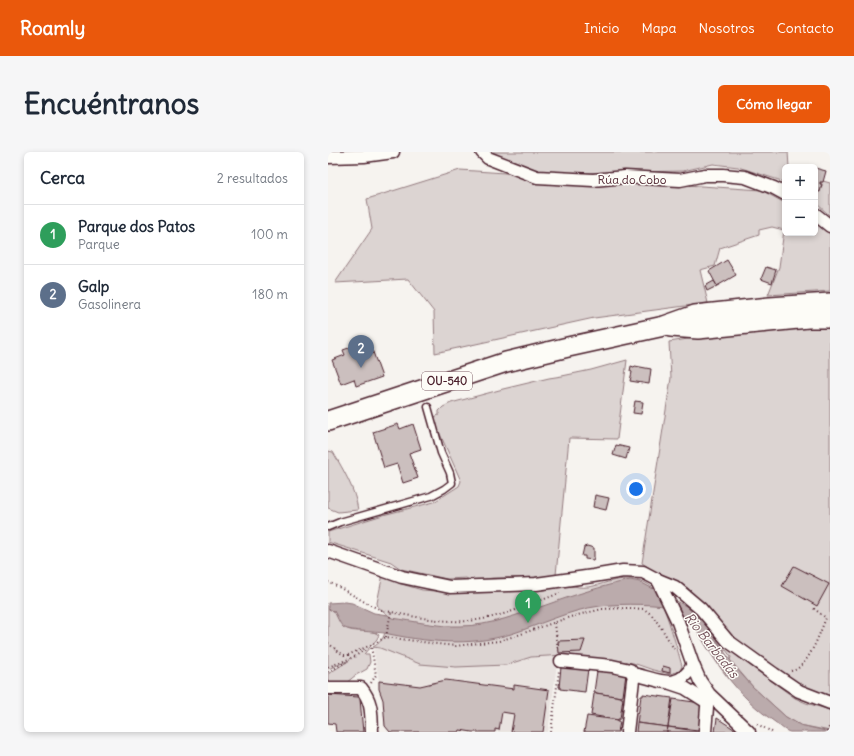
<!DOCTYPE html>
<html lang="es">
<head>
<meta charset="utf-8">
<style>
	:root { --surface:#fff; --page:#f6f6f7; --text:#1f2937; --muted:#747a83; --line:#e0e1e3; --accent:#ea580c }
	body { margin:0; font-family:Delius,sans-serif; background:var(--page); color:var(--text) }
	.controls { position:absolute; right:12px; top:12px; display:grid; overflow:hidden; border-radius:6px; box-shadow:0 2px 6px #0003 }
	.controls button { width:36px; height:36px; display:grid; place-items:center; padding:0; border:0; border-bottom:1px solid var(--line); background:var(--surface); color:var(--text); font:20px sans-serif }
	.you { position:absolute; left:308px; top:337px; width:14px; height:14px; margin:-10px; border:3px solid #fff; border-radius:50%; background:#1a73e8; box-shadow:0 0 0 6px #1a73e833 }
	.badge { display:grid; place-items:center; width:26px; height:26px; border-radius:50%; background:var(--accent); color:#fff; font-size:13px; font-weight:700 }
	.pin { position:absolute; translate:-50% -33px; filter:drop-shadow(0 1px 2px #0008) }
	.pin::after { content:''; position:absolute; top:21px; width:14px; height:12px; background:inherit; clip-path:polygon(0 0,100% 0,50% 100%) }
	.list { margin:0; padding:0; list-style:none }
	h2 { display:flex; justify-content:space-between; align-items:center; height:52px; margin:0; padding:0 16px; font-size:17px }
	h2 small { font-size:13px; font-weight:400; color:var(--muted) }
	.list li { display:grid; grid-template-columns:26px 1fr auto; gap:12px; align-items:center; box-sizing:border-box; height:60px; padding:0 16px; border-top:1px solid var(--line) }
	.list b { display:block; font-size:15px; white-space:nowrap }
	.list p { margin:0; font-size:13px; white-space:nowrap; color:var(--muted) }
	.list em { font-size:13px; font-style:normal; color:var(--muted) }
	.map { position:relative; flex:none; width:502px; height:580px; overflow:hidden; border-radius:6px }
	header { display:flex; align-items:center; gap:24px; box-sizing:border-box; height:56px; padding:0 20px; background:var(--accent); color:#fff }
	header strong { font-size:19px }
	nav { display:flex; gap:22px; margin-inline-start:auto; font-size:14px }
	.intro { display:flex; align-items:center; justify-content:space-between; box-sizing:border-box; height:96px; padding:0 24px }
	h1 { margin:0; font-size:28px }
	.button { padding:10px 18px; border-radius:6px; background:var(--accent); color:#fff; font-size:14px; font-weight:700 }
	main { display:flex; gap:24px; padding:0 24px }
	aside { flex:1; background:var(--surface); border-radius:6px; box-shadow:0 2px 6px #0003 }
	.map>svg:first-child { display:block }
	.built { fill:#e9e3e0 }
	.green { fill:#dcd4d2; stroke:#937a7e }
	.water { fill:#bbabac; stroke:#8e7378 }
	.building { fill:#cbbfbe; stroke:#4a1f2b }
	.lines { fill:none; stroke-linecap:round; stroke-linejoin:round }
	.lane-casing { stroke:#4a1f2b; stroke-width:9 }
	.street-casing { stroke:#4a1f2b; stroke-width:15 }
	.primary-casing { stroke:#4a1f2b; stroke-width:22 }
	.path { stroke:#4a1f2b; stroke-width:2; stroke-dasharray:1 3; stroke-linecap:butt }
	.lane { stroke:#fdfcf7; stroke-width:6 }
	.street { stroke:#fdfcf7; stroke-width:12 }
	.primary { stroke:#fdfcf7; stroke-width:19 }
	.labels { text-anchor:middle; stroke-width:3; stroke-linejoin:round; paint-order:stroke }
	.shield { fill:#fdfcf7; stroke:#806168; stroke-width:1 }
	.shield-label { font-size:11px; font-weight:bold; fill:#4a1f2b }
	.street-label { font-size:12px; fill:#4a1f2b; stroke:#fdfcf7 }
	.water-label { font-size:13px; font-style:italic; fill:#725058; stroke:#fdfcf7 }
</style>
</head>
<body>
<header>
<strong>Roamly</strong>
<nav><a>Inicio</a><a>Mapa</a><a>Nosotros</a><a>Contacto</a></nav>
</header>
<div class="intro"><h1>Encuéntranos</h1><a class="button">Cómo llegar</a></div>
<main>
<aside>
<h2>Cerca<small>2 resultados</small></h2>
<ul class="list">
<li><span class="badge" style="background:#2e9e5b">1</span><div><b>Parque dos Patos</b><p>Parque</p></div><em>100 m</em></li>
<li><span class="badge" style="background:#5c6f8a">2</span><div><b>Galp</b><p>Gasolinera</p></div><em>180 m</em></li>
</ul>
</aside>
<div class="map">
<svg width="502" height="580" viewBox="0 0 502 580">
	<rect width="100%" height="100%" fill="#f6f3ef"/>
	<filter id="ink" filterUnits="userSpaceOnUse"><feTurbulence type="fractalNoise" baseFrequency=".025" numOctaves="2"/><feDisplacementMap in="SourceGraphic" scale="8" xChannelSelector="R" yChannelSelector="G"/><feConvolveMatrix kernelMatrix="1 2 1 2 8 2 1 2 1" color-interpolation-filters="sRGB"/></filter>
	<g filter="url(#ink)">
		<polygon class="built" points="45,495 52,496 92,512 178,513 203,505 230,504 220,580 62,580 57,574 55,548 51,537 51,529"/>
		<g class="green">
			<polygon points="165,0 460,0 461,15 457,15 457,30 410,15 385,12 355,19 255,21 204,19 170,5"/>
			<polygon points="132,18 433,38 457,51 457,81 487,81 487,70 502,82 502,139 440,143 451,115 456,78 444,75 431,78 431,83 392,96 387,114 372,118 380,151 266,166 107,201 106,160 80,127 7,131 44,77 39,47"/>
			<polygon points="495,29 502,31 502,64 487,50 487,39 492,39 494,33 492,32 492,30 494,30"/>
			<path d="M502 175V546L473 535 448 517 394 476 360 436 344 426 332 423 314 411 343 226 341 190C394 181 448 177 502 175Z"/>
			<polygon points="299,208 289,287 241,286 228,423 200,426 165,426 143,429 138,426 119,427 73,417 63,410 0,390 0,380 55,363 106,350 131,334 133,329 108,273 106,265 111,263 111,259 115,255 123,251 175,237 221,226 234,224 263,218"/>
			<path d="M0 299 5 300C16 319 27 337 30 358L10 360 0 356Z"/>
			<path d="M55 422 68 428 70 431 94 438 132 441 246 434C258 438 272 432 284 429 298 426 313 425 325 436 336 448 349 496 354 514L352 519 342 522 325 518 305 511 237 503 203 505 178 513 128 515 92 512 52 496 45 495C58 488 58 477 60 463L50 455 49 451Z"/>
			<path d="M0 457 6 459C9 464 12 472 16 475 26 483 41 475 51 483L49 487 36 502H41L42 510 39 517 28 523 14 534 0 535V522L22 508 0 517Z"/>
			<polygon points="391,487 409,504 467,546 478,551 502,558 502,579 472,573 458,565 425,535 402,508 403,505 398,498 396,499 389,488"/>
		</g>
		<path class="water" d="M302 428 312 430 358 454 378 473 407 515 425 535 458 565 472 573 502 580C491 580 472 580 462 580 457 579 451 573 447 570 409 544 387 511 365 471L358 473 351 456C328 452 296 451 272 454 241 458 212 473 183 482 140 495 99 490 56 481 48 480 19 479 15 475 11 471 9 464 6 459L0 457V451L17 450 24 451 46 461 60 463 64 466C86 469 110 475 133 474 162 474 191 462 218 453 246 443 274 434 302 428Z"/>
		<g class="building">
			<polygon points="487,16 498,19 495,30 492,30 492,32 494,32 492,40 487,39"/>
			<polygon points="399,108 408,123 389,134 381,119"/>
			<polygon points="438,115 448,118 444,131 433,127"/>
			<polygon points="386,129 389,134 379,139 377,134"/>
			<polygon points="41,189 54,225 28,234 26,227 13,232 4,208 17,203 15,198"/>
			<polygon points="303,214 306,215 307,214 323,217 321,232 302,229 304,220 302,219"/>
			<polygon points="307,249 315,250 313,262 305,261"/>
			<polygon points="70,272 72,277 85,272 93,297 81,301 90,326 75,331 69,312 56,316 45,280"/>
			<polygon points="288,293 301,296 298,307 285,303"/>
			<polygon points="267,343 281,346 278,358 265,355"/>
			<polygon points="259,394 266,396 266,406 265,408 257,407 257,404 254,404 256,395"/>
			<polygon points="466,414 501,432 489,454 454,434"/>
			<polygon points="257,488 253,500 231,501 230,489"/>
			<polygon points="235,514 260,517 257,540 232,537 232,535 231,535 233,515 235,515"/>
			<polygon points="335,514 342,516 342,521 334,519"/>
			<polygon points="272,518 298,522 295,544 293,545 268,541 268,540 266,540 269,519 271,519"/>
			<polygon points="118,528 186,537 186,533 221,538 215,580 183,580 186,562 174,560 171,578 167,577 167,580 144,580 132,578 131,580 62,580 57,574 55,548 51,537 51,529 92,534"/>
			<polygon points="268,541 293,545 293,546 295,546 292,567 290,567 290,568 263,563 266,542"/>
			<polygon points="315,542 344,546 340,575 309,571 313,544 315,544"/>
			<polygon points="0,543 31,545 32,547 35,580 8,580 7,572 0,571"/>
			<polygon points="345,547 373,551 375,553 371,578 340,575"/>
			<polygon points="259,564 290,568 290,570 292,570 290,580 256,580"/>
			<polygon points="389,566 409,579 409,580 387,580"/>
			<polygon points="309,571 340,575 339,580 308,580"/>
			<polygon points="340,575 369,579 371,580 339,580"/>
		</g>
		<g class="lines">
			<defs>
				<polyline id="lane" points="0,375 12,370 103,344 116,337 124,331 122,321 113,301 100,255"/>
				<g id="street">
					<polyline points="154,0 160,6 209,25 265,28 297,25 352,28 377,23 395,23 417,25 446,36 457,42"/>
					<polyline points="0,5 36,4 65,0"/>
					<polyline points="487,62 502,74"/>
					<polyline points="0,399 74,425 122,435 208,432 265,424 295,419 315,420 330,428 347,435 373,457 400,489 446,522 471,539 502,551"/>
					<polyline points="330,428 350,470 365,513 372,529 381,542 421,580"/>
					<polyline points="233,509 284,514 302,518 307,525"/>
					<polyline points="342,531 357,536 379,550"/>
					<path d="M0 536H33C45 551 43 562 44 580"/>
					<path d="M299 580 305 528 307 525 310 523C334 529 350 539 365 513"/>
					<polyline points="377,580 380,543"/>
				</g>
				<g id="primary">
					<polyline points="343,175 370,177 480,166 502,166"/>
					<polyline points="0,269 178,210 240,195 336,174 367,163 442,155 502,151"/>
				</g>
			</defs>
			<use href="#lane" class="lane-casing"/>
			<use href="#street" class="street-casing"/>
			<use href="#primary" class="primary-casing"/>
			<g class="path">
				<path d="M0 430C19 438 35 451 54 458 77 463 101 468 123 469 160 472 198 454 232 441"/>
				<polyline points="227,471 230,499"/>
				<polyline points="58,485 63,460"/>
				<polyline points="0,491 11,500 16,503 20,503 43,493 58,485 109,492 128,494 152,491 171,489 193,482 242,465 274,457 301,456 316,457 324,463 334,477 346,497"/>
				<polyline points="0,515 26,505 38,497"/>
				<path d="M463 519C480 517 492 480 498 466L484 455"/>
				<polyline points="0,520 18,510"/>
				<polyline points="43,531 48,523 43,494"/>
				<polyline points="429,572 444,580"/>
				<polyline points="223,580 231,519"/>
				<polyline points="499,580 502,573"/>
			</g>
			<use href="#lane" class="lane"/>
			<use href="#street" class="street"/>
			<use href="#primary" class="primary"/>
		</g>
	</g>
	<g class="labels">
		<rect class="shield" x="94" y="220" width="50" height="18" rx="3"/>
		<g class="shield-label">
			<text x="119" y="233">OU-540</text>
		</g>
		<g class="street-label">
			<text x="304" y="32">Rúa do Cobo</text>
		</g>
		<g class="water-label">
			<text transform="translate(384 493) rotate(52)" y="5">Rio Barbadás</text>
		</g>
	</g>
</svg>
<div class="controls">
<button>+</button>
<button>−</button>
</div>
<div class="you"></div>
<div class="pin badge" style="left:200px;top:471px;background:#2e9e5b">1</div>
<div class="pin badge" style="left:33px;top:216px;background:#5c6f8a">2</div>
</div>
</main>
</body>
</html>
